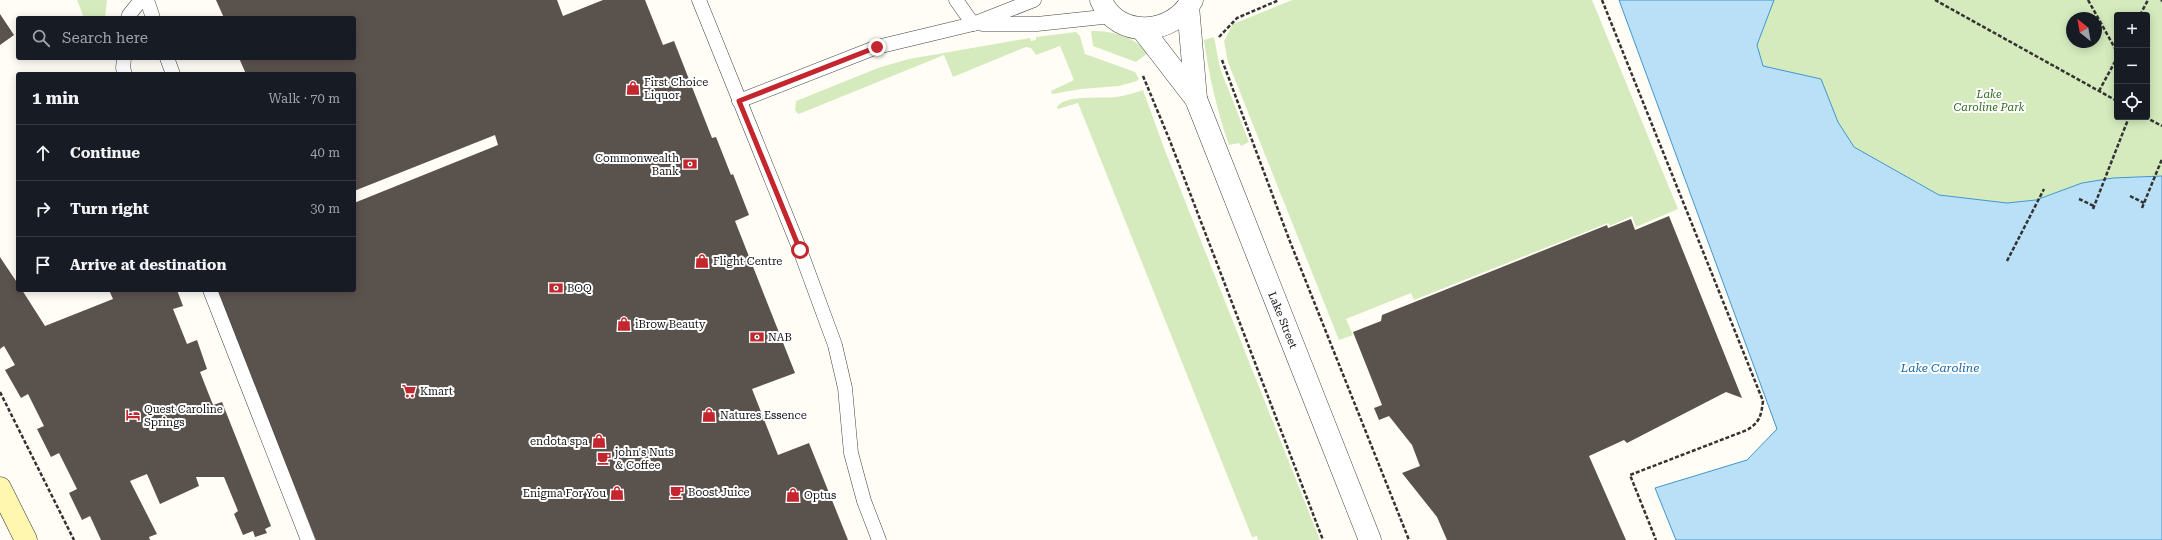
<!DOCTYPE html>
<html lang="en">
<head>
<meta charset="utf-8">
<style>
	:root { --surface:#171b24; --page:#20242c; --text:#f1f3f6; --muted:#9ea1a6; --line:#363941 }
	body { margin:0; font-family:"Roboto Serif",serif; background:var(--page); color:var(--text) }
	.controls { position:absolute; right:12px; top:12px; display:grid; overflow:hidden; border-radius:4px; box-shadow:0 2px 10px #0003 }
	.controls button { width:36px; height:36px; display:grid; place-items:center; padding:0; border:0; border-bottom:1px solid var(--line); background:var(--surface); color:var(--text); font:20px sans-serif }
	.compass { position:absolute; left:2066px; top:12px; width:36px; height:36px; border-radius:50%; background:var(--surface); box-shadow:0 2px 10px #0003; rotate:329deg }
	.stop { position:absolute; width:12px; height:12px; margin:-9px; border:3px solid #c4262e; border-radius:50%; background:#fff }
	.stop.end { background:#c4262e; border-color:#fff; box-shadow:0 1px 4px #0008 }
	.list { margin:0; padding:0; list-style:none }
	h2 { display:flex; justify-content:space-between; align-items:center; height:52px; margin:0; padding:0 16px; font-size:17px }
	h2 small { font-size:13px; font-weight:400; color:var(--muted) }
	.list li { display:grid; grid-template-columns:26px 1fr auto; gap:12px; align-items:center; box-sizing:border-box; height:56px; padding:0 16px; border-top:1px solid var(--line) }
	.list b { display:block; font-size:15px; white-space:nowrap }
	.list em { font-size:13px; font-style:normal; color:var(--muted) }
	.icon { flex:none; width:22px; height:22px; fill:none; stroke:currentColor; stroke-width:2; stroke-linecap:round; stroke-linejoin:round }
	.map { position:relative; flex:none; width:2162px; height:540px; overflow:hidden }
	.search { position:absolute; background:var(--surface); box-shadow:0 2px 10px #0003; left:16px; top:16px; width:340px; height:44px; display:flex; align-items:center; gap:10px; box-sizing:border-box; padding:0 14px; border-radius:4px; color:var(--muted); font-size:15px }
	.panel { position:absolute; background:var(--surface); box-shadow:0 2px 10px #0003; left:16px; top:72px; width:340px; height:220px; border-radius:4px }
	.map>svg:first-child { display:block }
	.green { fill:#d5ebbd; fill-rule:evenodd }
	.water { fill:#b9e0f7; stroke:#3f96cf }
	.building { fill:#5a524d }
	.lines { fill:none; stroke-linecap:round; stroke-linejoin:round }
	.lane-casing { stroke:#444; stroke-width:15 }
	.street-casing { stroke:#444; stroke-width:23 }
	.secondary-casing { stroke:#333; stroke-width:23 }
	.path { stroke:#333; stroke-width:2.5; stroke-dasharray:4 2; stroke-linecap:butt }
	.lane { stroke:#fff; stroke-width:14 }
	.street { stroke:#fff; stroke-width:22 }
	.secondary { stroke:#fff6b0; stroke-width:22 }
	.route { stroke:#c4262e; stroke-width:5 }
	.labels { text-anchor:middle; stroke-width:4; stroke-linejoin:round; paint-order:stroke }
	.poi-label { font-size:11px; fill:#111; stroke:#fff; text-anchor:start }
	.park-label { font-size:11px; font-style:italic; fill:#2f6b1f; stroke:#fff }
	.street-label { font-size:11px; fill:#111; stroke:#fff }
	.water-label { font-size:12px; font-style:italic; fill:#1768a6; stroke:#fff }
</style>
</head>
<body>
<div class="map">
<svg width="2162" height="540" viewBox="0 0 2162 540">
	<rect width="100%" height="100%" fill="#fffdf5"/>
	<g class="green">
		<polygon points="77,0 107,0 105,18 84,18"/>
		<polygon points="1292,0 1592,0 1678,209 1636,227 1632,216 1610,226 1608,223 1414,300 1411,293 1346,319 1353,335 1339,340 1228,62 1224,41 1233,24"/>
		<path d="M1774 0H2162V176L2113 178 2082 183 2036 200 2007 203 1939 195 1854 147 1838 122 1821 79 1763 66 1757 45ZM2117 15H2147V117H2117ZM2072 18H2096V42H2072Z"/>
		<path d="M1091 31C1114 31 1130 36 1149 52L1136 62 1093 46Z"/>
		<polygon points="1076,32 1080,36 1085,54 1135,72 1139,79 1137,81 1119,86 1081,89 1052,94 1051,91 1074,80 1060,46 1036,55 1031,48 1026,47 953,77 944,55 804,112 798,114 795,110 796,101 878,68 909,59 1030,38 1031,41 1036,40 1036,37"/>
		<path d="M1214 37 1220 68 1249 142 1241 146 1239 143 1229 145C1217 111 1209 76 1204 40Z"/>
		<path d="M1143 90 1164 148 1320 540H1258L1257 536 1252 537 1078 103 1058 109 1057 107C1065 94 1101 99 1115 97 1125 96 1134 93 1143 90Z"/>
	</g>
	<polygon class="water" points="1619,0 1774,0 1757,45 1763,66 1821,79 1838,122 1854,147 1939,195 2007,203 2036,200 2082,183 2113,178 2162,176 2162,540 1676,540 1655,488 1747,460 1777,429"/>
	<g class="building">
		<polygon points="216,0 557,0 563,16 603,0 645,0 663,45 674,41 712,138 716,137 731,175 733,174 749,215 735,221 795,373 752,389 778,455 809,443 848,540 316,540 216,290 354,290 354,203 498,145 495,135 354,191 354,74 246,74 239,58 354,58 354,18 224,18"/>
		<polygon points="0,14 14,35 0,45"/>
		<polygon points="1669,216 1742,398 1726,392 1627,443 1624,440 1589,456 1626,540 1447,540 1437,517 1402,473 1420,466 1412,445 1389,416 1379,420 1374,408 1382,405 1353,332 1381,321 1382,315 1607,225 1608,228 1631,219 1635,230"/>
		<polygon points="0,257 18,284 18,290 22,290 45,326 113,299 109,290 177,290 183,306 173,309 187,344 197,340 207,369 200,372 213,405 222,402 271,526 265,529 267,533 255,537 253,531 243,535 234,514 238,511 224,477 196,477 199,486 160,504 147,474 130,481 157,534 149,537 150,540 101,540 90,516 82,520 69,493 77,489 59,453 51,457 37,429 44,426 28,394 21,398 5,370 15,365 4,346 0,349"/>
	</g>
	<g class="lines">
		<defs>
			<g id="lane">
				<polyline points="147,0 153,18"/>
				<polyline points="699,0 800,250 835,345 845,388 851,453 864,501 879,540"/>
				<polyline points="956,0 973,24"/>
				<polyline points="128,18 129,15 141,0"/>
				<polyline points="982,24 1037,24 1112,16"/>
				<polyline points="124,58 123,68 125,74"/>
				<polyline points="167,58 173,74"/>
				<polyline points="739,101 877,47 973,24 1034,0"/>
				<polyline points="210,290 308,540"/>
			</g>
			<g id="street">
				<path d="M1101 0C1117 40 1174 35 1192 0"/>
				<polyline points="1188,6 1196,99"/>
				<polyline points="1142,29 1196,99 1370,540"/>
			</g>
			<polyline id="secondary" points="0,488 26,540"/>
		</defs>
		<use href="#lane" class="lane-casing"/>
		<use href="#street" class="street-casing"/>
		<use href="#secondary" class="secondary-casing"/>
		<g class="path">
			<path d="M1602 0 1763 401C1761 416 1760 422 1747 430L1630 475 1656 540"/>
			<polyline points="1935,0 2117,101"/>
			<polyline points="2088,0 2117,52"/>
			<polyline points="2161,0 2162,1"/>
			<polyline points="2140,15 2148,0"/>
			<polyline points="1219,37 1237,18 1279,0"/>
			<polyline points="1222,60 1289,239 1409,540"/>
			<polyline points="1143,76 1170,141 1323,540"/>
			<polyline points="2099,91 2117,58"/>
			<polyline points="2145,117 2162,126"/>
			<polyline points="2130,196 2144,203"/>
			<polyline points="2079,199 2094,206"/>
			<polyline points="2142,208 2162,159"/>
			<polyline points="2093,209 2129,117"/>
			<polyline points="2007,261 2044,189"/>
			<polyline points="0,392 74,540"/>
		</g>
		<use href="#lane" class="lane"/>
		<use href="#street" class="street"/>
		<use href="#secondary" class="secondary"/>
	</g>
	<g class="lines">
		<polyline class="route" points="800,250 739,101 877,47"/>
	</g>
	<defs>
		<symbol id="shop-bare" viewBox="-9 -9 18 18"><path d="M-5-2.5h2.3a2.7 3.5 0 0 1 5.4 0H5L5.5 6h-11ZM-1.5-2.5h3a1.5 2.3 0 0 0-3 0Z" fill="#c4262e" stroke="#fff" stroke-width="2.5" paint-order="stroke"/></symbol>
		<symbol id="bank-bare" viewBox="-9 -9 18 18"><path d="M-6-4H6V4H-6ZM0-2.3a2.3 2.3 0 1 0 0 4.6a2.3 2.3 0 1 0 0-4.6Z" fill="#c4262e" stroke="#fff" stroke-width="2.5" paint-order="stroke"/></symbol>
		<symbol id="supermarket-bare" viewBox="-9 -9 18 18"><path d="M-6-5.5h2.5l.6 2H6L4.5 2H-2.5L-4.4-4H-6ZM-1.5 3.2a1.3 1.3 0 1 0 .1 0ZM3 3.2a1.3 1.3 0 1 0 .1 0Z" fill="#c4262e" stroke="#fff" stroke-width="2.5" paint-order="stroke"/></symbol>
		<symbol id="hotel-bare" viewBox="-9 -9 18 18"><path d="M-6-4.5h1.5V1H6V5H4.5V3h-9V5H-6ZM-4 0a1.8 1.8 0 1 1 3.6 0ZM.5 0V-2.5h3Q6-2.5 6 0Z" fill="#c4262e" stroke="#fff" stroke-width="2.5" paint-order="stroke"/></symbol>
		<symbol id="cafe-bare" viewBox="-9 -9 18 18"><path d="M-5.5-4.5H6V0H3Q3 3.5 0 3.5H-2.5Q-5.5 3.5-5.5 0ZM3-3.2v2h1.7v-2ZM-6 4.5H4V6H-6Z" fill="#c4262e" stroke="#fff" stroke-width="2.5" paint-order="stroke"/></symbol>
	</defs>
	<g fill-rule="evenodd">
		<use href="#shop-bare" x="623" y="78" width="20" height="20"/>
		<use href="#bank-bare" x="680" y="154" width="20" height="20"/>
		<use href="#shop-bare" x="692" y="251" width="20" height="20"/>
		<use href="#bank-bare" x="546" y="278" width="20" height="20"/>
		<use href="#shop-bare" x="614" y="314" width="20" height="20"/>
		<use href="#bank-bare" x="747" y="327" width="20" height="20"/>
		<use href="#supermarket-bare" x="399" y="381" width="20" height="20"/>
		<use href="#hotel-bare" x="123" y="405" width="20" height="20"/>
		<use href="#shop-bare" x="699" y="405" width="20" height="20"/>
		<use href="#shop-bare" x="589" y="431" width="20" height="20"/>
		<use href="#cafe-bare" x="594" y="448" width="20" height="20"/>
		<use href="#cafe-bare" x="667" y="482" width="20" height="20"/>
		<use href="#shop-bare" x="607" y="483" width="20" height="20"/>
		<use href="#shop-bare" x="783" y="485" width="20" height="20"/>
	</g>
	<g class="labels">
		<g class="poi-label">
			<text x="644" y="86">First Choice<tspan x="644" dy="13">Liquor</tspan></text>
			<text x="679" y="162" text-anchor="end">Commonwealth<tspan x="679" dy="13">Bank</tspan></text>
			<text x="713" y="265">Flight Centre</text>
			<text x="567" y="292">BOQ</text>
			<text x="635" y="328">iBrow Beauty</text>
			<text x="768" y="341">NAB</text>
			<text x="420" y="395">Kmart</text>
			<text x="144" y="413">Quest Caroline<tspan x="144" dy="13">Springs</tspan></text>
			<text x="720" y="419">Natures Essence</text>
			<text x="588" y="445" text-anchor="end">endota spa</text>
			<text x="615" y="456">john's Nuts<tspan x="615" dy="13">&amp; Coffee</tspan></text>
			<text x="688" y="496">Boost Juice</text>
			<text x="606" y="497" text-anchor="end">Enigma For You</text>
			<text x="804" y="499">Optus</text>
		</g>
		<g class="park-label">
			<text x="1989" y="98">Lake<tspan x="1989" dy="13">Caroline Park</tspan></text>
		</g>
		<g class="street-label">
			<text transform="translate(1283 320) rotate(68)" y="4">Lake Street</text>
		</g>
		<g class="water-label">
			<text x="1940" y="372">Lake Caroline</text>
		</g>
	</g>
</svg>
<div class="controls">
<button>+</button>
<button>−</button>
<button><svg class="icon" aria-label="locate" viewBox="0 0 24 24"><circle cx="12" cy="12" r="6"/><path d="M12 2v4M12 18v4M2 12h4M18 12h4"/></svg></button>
</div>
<svg class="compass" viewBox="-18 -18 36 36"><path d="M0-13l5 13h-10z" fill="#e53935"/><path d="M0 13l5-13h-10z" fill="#9ea1a6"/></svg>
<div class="stop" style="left:800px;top:250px"></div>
<div class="stop end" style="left:877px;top:47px"></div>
<div class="search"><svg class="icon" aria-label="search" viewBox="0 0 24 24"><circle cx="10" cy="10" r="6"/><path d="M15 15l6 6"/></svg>Search here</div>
<section class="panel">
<h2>1 min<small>Walk · 70 m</small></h2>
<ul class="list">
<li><svg class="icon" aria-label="ahead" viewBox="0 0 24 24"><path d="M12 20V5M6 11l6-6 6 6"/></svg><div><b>Continue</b></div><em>40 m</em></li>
<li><svg class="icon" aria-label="right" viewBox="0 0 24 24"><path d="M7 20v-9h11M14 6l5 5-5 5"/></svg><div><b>Turn right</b></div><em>30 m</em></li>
<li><svg class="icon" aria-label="arrive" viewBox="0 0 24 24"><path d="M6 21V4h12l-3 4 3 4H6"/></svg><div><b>Arrive at destination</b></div></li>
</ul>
</section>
</div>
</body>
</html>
